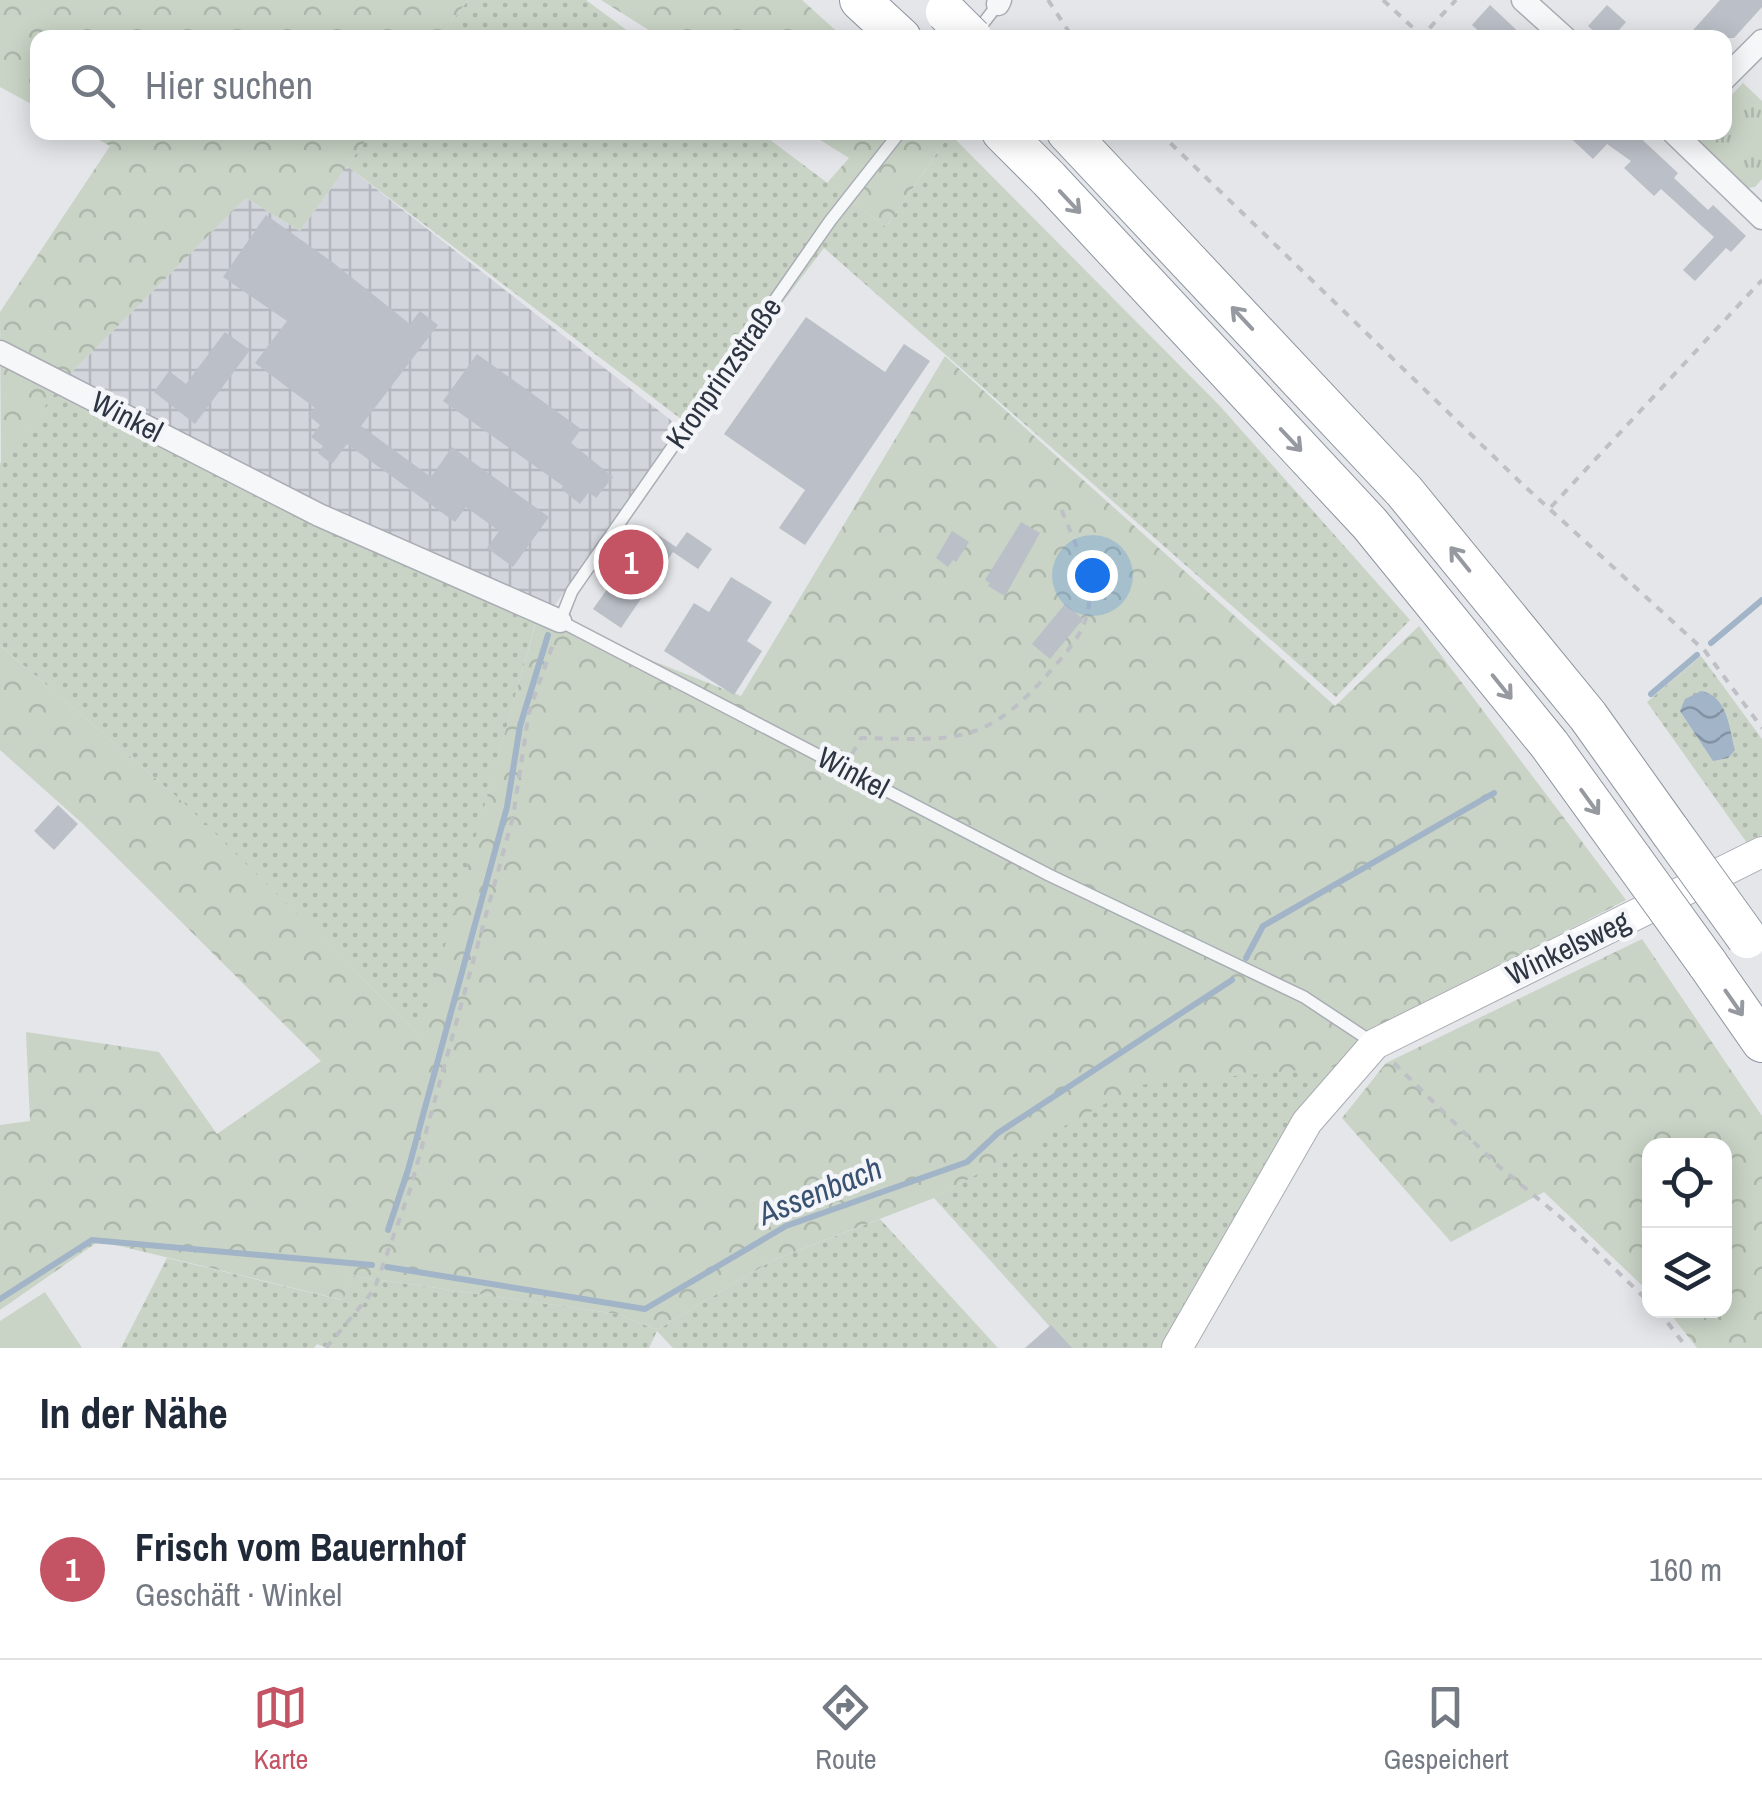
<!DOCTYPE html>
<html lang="de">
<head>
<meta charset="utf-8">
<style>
	:root { --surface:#fff; --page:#f2f2f3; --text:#1f2937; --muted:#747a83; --line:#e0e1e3; --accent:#c45464 }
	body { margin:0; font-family:"Archivo Narrow",sans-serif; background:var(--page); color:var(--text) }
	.controls { position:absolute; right:30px; bottom:30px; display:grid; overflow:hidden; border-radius:20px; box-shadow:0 5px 25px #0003 }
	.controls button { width:90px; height:90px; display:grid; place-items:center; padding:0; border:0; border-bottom:2px solid var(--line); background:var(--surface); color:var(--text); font:50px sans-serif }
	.you { position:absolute; left:1092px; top:575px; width:35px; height:35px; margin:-25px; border:8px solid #fff; border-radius:50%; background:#1a73e8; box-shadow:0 0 0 15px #1a73e833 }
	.badge { display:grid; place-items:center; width:65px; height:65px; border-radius:50%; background:var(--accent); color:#fff; font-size:32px; font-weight:700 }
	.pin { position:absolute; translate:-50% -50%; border:5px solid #fff; box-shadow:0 2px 10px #0006 }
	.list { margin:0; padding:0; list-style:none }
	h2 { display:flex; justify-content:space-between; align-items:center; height:130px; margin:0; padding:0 40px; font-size:42px }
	h2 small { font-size:32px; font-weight:400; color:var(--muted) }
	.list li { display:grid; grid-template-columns:65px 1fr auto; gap:30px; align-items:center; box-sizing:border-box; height:180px; padding:0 40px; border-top:2px solid var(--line) }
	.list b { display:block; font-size:38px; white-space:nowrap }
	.list p { margin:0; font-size:32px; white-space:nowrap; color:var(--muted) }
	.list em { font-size:32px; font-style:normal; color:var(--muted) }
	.icon { flex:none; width:55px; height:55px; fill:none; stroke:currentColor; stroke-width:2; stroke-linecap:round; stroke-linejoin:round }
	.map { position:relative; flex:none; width:1762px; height:1348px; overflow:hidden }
	.search { position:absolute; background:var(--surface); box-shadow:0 5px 25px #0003; left:30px; right:30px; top:30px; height:110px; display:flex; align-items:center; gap:25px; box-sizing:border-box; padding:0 35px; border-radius:20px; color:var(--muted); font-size:38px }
	.sheet { height:310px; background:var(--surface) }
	nav { display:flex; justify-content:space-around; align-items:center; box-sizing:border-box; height:140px; border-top:2px solid var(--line); background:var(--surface); font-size:28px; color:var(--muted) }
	nav a { display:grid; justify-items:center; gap:5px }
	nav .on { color:var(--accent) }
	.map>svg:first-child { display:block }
	.industrial { fill:url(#industrial-grid) }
	.grass { fill:url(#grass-dots) }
	.forest { fill:url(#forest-crowns) }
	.park { fill:url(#park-tufts) }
	.pitch { fill:#c9d4c6 }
	.water { fill:url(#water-waves) }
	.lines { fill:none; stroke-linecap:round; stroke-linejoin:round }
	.stream { stroke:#a2b4c7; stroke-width:6 }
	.building { fill:#bbbfc7 }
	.lane-casing { stroke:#a9adb4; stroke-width:14 }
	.street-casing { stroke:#a9adb4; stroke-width:25 }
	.secondary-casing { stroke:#a9adb4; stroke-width:32 }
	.highway-casing { stroke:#8c94a0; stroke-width:42 }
	.path { stroke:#bec0c6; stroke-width:4; stroke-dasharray:8 8; stroke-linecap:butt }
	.lane { stroke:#f6f7f9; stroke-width:11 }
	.street { stroke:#f6f7f9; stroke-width:22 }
	.secondary { stroke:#fff; stroke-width:30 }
	.highway { stroke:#fff; stroke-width:40 }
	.highway-bridge-casing { stroke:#8c94a0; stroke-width:42; stroke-linecap:butt }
	.highway-bridge { stroke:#fff; stroke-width:40 }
	.oneway { stroke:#969aa0 }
	.labels { text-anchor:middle; stroke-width:9; stroke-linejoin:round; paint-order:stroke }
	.street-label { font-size:30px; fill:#2d3442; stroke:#f3f5f8 }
	.water-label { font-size:32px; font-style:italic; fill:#3a5272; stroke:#f3f5f8 }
</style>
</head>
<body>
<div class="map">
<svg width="1762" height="1348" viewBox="0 0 1762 1348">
	<defs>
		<pattern id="industrial-grid" width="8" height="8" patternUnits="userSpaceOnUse" patternTransform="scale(2.5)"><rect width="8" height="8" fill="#d2d5dc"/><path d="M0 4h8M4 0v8" fill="none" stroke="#b5b7be"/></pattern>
		<pattern id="grass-dots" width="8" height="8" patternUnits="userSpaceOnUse" patternTransform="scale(2.5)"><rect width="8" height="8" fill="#c9d4c6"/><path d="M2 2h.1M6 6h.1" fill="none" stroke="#adb7ab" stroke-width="1.8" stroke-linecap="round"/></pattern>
		<pattern id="forest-crowns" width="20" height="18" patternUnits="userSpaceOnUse" patternTransform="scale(2.5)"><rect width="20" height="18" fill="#c9d4c6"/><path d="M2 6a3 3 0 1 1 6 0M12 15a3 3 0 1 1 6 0" fill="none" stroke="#adb7ab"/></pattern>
		<pattern id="park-tufts" width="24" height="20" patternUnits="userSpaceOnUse" patternTransform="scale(2.5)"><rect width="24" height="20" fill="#c9d4c6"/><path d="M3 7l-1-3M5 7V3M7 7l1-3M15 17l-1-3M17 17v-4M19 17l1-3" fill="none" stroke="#adb7ab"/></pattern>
		<pattern id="water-waves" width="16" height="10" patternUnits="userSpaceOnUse" patternTransform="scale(2.5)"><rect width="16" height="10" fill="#a2b4c7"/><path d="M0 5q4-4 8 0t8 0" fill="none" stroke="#8493a3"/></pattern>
	</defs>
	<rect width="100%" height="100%" fill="#e4e6ea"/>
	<polygon class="industrial" points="347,166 686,432 545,618 69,375 246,198 300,231"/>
	<g class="grass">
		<polygon points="468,0 586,0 636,37 440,37"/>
		<polygon points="371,133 761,133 886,227 950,134 1219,405 1410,620 1336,697 824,248 689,425 347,166"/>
		<polygon points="69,375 538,614 421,1036 179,799 0,645 0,463"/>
		<polygon points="1701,656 1762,739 1762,835 1747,843 1647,702"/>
		<polygon points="1342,1064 1168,1348 1069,1348 934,1198 1137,1084"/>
		<polygon points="880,1219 998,1348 673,1348 657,1331 649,1348 327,1348 317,1344 314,1348 121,1348 167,1258 342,1300 353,1276 618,1314 657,1330 773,1260"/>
	</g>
	<g class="forest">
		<polygon points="0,0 468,0 440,37 38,38 37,107 0,87"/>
		<polygon points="601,0 802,0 843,37 660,37"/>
		<polygon points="948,132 950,134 886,227 827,183 849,158 809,133"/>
		<polygon points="86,133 371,133 300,231 246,198 69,375 1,463 0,312 110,146"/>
		<polygon points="945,356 1335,706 1419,626 1626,900 1366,1036 1342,1066 1139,1085 934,1198 773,1260 657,1330 618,1314 353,1276 343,1300 99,1241 0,1310 0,1125 30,1121 26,1032 159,1052 217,1134 321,1061 83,824 0,750 0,645 185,804 420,1035 538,615 741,696"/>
		<polygon points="1642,939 1762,1116 1762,1348 1697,1348 1668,1311 1724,1310 1724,1146 1650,1146 1649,1292 1544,1192 1451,1242 1342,1118 1386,1063"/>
	</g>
	<polygon class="park" points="1743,83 1762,101 1762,179 1755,187 1747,188 1699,142 1698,133 1724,132 1725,102"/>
	<polygon class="pitch" points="45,1292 82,1348 0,1348 0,1321"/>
	<path class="water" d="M1701 691C1728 696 1729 728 1735 750L1728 758 1713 761 1680 711 1685 699Z"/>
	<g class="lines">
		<g class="stream">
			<polyline points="1711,643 1762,600"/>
			<polyline points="1651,694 1697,655"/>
			<polyline points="1246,958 1263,926 1494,793"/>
			<polyline points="388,1230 408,1170 507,807 520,726 548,635"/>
			<polyline points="387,1267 645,1309 786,1226 967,1162 998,1133 1232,980"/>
			<polyline points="0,1299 92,1240 372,1265"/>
		</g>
	</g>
	<g class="building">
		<polygon points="1720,0 1762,0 1762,7 1734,38 1686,38"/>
		<polygon points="1490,5 1525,38 1486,38 1472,25"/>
		<polygon points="1607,5 1626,22 1612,38 1601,38 1588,26"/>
		<polygon points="1564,132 1634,132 1678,173 1674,178 1708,210 1713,205 1746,236 1731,252 1726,248 1695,281 1683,270 1714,237 1661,189 1654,196 1624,168 1631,161 1607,144 1593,159"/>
		<polygon points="266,215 331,261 410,324 420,311 438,325 361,426 431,477 452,447 549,517 513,567 487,548 499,531 466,507 455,522 347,444 332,464 318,453 323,446 311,437 320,425 309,416 315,408 255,363 287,321 223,277"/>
		<polygon points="806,317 885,372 904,344 930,361 805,545 779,528 805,490 724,434"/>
		<polygon points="225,332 250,350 195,424 154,392 169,371 186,384"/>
		<polygon points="477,354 581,429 571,443 613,477 596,498 589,492 580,504 561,489 563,486 443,401"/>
		<polygon points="1021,522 1040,533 1005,596 988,586 990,583 985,580"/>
		<polygon points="653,531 676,547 687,532 712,549 698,569 673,552 621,628 593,609 632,554 635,557"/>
		<polygon points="952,531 969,542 956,562 953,560 948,567 936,558"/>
		<polygon points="731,577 772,602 747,641 762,651 734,695 664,651 694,603 709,612"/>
		<polygon points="1065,604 1083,619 1050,659 1032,644"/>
		<polygon points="58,805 78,824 54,850 34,831"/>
		<polygon points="1051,1325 1072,1348 1025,1348"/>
	</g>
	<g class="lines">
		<defs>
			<g id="lane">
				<polyline points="975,34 998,4"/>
				<polyline points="900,132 830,221 572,591 560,621 1049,875 1304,997 1372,1042"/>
			</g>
			<g id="street">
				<polyline points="1523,0 1565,38"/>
				<polyline points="998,4 1000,0"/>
				<polyline points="1724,79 1762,41"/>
				<polyline points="1673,132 1762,218"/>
				<polyline points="0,352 319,515 560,621"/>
			</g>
			<polyline id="secondary" points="1177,1348 1307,1122 1375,1044 1762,852"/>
			<g id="highway">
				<polyline points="860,0 901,38"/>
				<polyline points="1002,132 1049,179 1370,524 1549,744 1632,859"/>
				<polyline points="1067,132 1404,491 1588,716 1670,831"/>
				<polyline points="1707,963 1762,1042"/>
			</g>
		</defs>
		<use href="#lane" class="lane-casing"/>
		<use href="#street" class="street-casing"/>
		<use href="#secondary" class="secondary-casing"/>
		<use href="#highway" class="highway-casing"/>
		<g class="path">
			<polyline points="1048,0 1073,38"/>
			<polyline points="1383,0 1422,36 1456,0"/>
			<polyline points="1159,132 1520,482 1705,651 1762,728"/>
			<polyline points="1551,507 1762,280"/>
			<path d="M852 754 861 738C959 740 986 746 1053 668 1073 645 1091 624 1089 594 1089 569 1069 530 1060 506"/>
			<polyline points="1394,1063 1496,1164 1565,1221 1650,1303"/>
			<polyline points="1658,1310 1687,1348"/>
			<polyline points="326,1348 374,1290 410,1190 513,817 529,712 554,641"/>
		</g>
		<use href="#lane" class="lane"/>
		<use href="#street" class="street"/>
		<use href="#secondary" class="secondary"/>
		<use href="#highway" class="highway"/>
		<defs>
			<g id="highway-bridge">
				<polyline points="946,12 972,38"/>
				<polyline points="1670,831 1747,938"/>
				<polyline points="1632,859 1707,963"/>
			</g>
		</defs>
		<use href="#highway-bridge" class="highway-bridge-casing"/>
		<use href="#highway-bridge" class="highway-bridge"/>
	</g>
	<defs><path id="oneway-shaft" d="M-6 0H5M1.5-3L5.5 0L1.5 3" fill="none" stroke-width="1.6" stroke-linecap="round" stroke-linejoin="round" transform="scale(2.5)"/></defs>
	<g class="oneway">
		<use href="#oneway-shaft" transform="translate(1070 202) rotate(47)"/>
		<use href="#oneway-shaft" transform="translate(1242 318) rotate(-133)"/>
		<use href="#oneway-shaft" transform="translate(1291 440) rotate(47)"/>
		<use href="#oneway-shaft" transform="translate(1460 559) rotate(-129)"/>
		<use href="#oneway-shaft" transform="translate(1502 687) rotate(51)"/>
		<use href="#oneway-shaft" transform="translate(1590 802) rotate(54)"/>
		<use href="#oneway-shaft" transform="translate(1734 1003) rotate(55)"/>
	</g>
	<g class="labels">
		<g class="street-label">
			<text transform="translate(724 373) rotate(-55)" y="10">Kronprinzstraße</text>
			<text transform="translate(127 417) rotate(27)" y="10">Winkel</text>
			<text transform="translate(853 773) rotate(28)" y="10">Winkel</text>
			<text transform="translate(1568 948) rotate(-26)" y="10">Winkelsweg</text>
		</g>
		<g class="water-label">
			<text transform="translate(820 1191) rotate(-22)" y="11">Assenbach</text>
		</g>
	</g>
</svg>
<div class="controls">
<button><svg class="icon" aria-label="locate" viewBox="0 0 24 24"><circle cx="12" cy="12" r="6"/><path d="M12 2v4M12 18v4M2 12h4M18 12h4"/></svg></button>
<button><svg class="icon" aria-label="layers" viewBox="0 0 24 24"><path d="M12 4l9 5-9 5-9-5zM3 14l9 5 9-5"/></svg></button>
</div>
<div class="you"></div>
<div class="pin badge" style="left:631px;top:562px">1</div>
<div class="search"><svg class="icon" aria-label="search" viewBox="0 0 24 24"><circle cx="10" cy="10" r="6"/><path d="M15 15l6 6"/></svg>Hier suchen</div>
</div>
<section class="sheet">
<h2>In der Nähe<small></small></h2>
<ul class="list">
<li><span class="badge">1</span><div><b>Frisch vom Bauernhof</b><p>Geschäft · Winkel</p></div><em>160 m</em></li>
</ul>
</section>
<nav>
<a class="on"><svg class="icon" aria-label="map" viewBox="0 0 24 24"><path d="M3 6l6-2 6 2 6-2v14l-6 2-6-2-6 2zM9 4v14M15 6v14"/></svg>Karte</a>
<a><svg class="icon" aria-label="directions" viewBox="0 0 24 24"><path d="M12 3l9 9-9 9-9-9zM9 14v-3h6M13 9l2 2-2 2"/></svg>Route</a>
<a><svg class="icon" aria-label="saved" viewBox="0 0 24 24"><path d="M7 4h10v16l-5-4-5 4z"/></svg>Gespeichert</a>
</nav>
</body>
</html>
